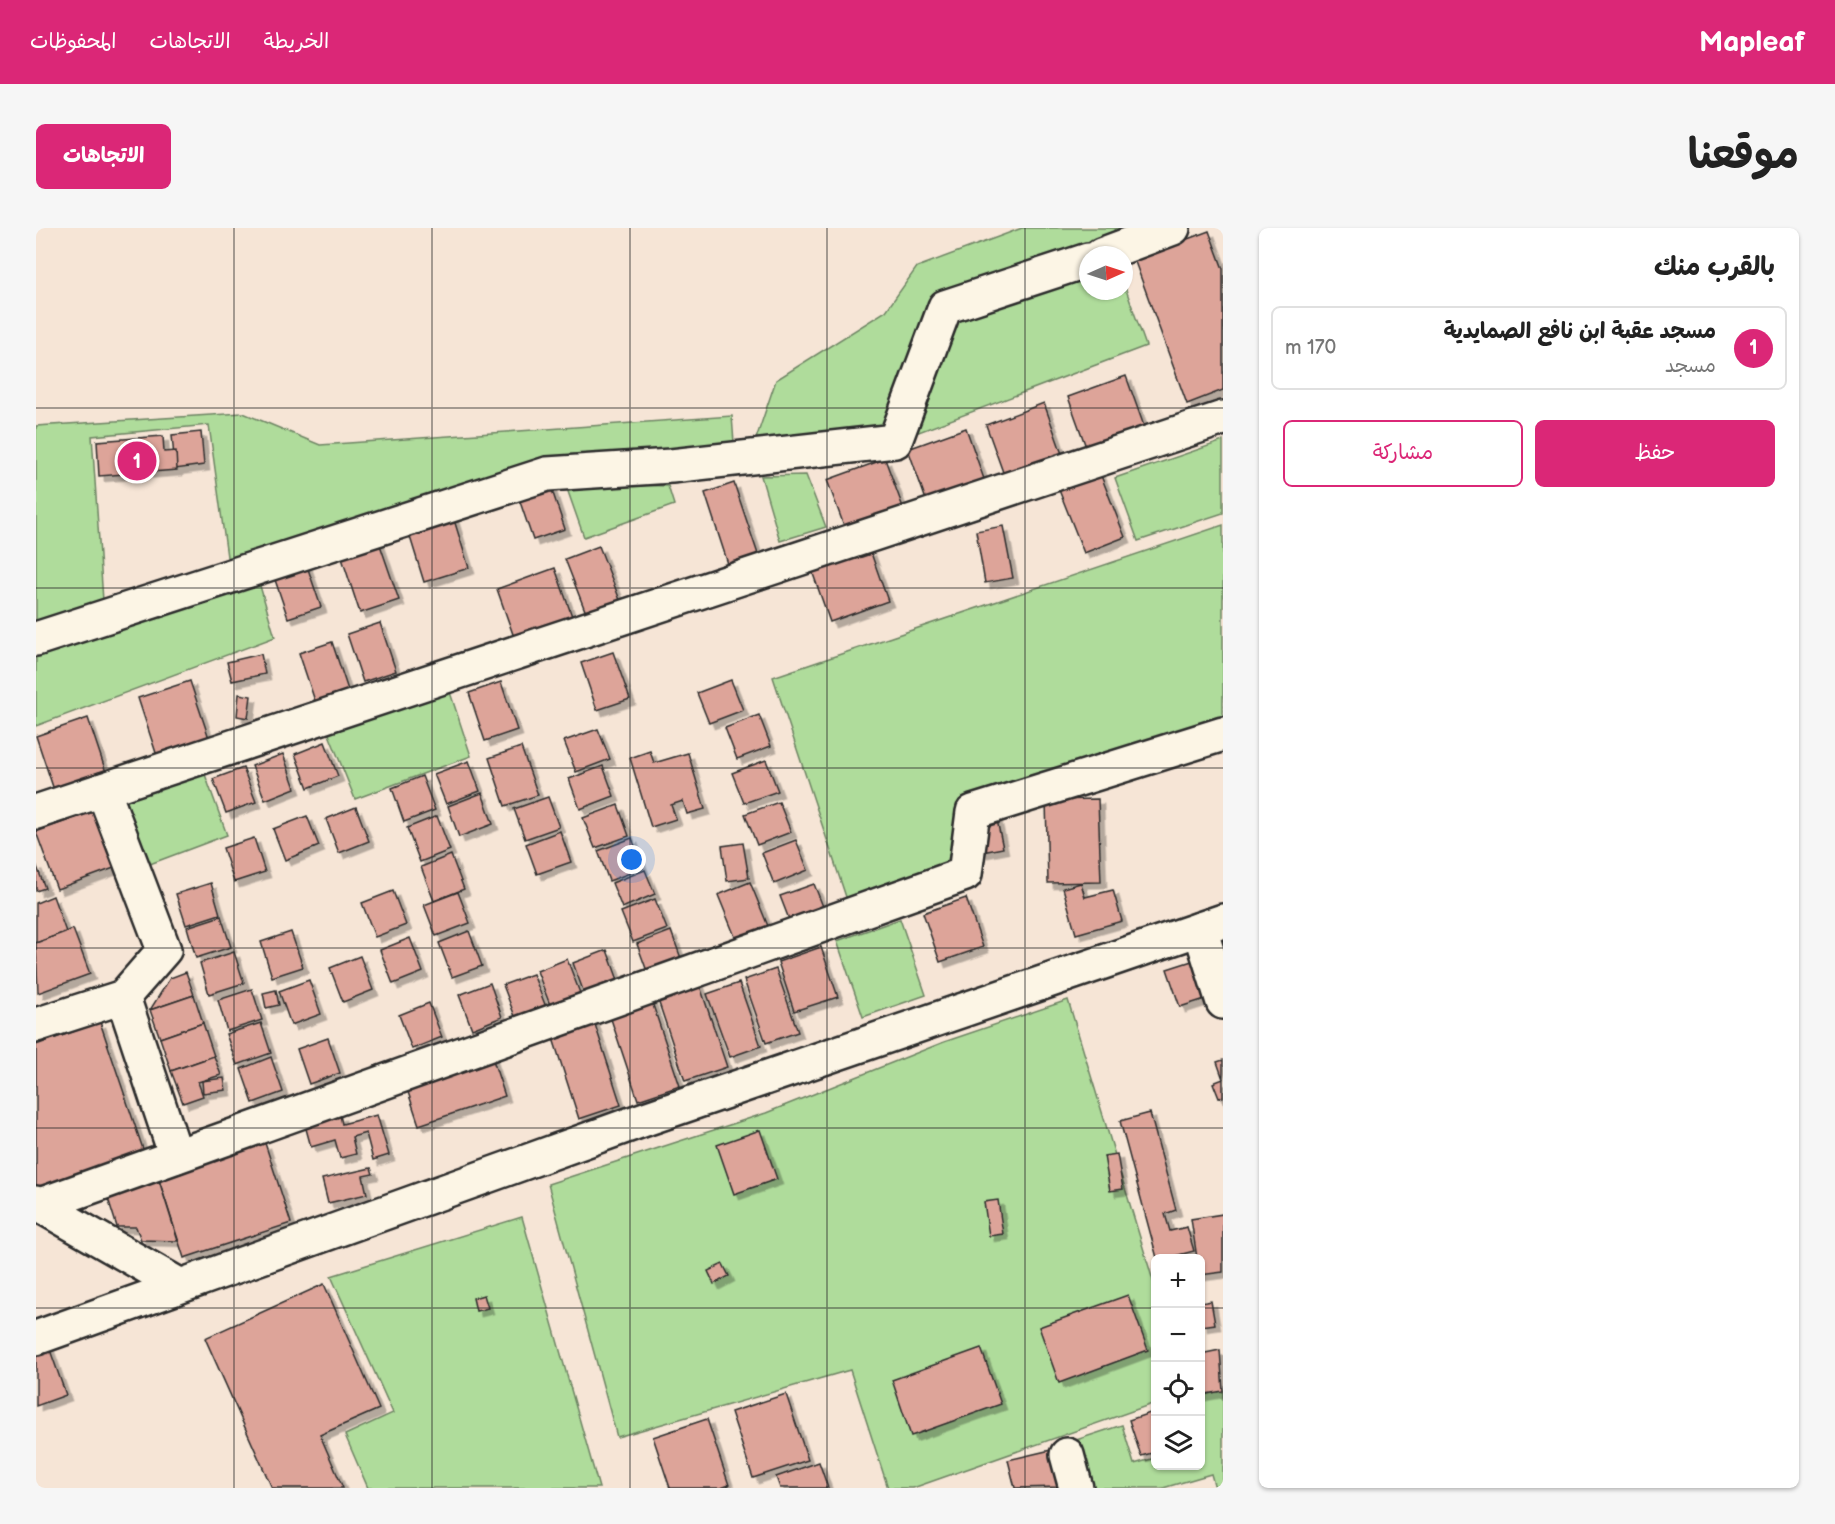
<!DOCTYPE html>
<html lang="ar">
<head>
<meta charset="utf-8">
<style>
	:root { --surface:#fff; --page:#f6f6f6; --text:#222; --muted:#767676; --line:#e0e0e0; --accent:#db2777 }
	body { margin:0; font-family:"Balsamiq Sans","Playpen Sans Arabic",sans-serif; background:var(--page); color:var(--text); direction:rtl }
	.controls { position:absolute; right:18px; bottom:18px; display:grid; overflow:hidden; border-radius:9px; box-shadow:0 2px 4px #0004 }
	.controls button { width:54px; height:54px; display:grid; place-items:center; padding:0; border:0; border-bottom:2px solid var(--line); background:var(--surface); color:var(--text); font:30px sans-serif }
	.compass { position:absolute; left:1043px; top:18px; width:54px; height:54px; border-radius:50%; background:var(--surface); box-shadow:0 2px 4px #0004; rotate:87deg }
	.you { position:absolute; left:596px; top:632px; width:21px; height:21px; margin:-15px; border:4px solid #fff; border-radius:50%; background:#1a73e8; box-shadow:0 0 0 9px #1a73e833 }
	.badge { display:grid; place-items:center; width:39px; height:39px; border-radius:50%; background:var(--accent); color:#fff; font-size:20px; font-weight:700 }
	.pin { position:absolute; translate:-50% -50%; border:3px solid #fff; box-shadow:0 2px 6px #0006 }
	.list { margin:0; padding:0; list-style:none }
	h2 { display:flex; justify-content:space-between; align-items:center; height:78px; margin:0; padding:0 24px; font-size:26px }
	h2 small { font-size:20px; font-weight:400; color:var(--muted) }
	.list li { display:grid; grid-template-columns:39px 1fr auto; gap:18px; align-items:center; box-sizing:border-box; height:84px; margin:0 12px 12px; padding:0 12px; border:2px solid var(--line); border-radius:9px }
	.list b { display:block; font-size:22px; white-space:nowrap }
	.list p { margin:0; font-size:20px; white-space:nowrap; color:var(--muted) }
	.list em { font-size:20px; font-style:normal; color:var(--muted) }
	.actions { display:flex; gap:12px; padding:18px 24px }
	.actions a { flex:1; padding:14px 0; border:2px solid var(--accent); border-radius:9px; text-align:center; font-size:21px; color:var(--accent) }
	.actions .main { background:var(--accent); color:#fff }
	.icon { flex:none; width:33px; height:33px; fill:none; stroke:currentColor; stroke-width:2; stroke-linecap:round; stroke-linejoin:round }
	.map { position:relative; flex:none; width:1187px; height:1260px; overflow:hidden; direction:ltr; border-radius:9px }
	header { display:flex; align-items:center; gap:36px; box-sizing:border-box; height:84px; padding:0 30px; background:var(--accent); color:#fff }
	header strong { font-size:28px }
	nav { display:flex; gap:33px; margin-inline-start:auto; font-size:21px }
	.intro { display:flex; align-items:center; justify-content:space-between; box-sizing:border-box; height:144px; padding:0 36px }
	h1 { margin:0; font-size:42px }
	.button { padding:15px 27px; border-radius:9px; background:var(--accent); color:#fff; font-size:21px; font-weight:700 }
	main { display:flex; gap:36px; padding:0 36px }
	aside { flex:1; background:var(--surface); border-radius:9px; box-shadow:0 2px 4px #0004 }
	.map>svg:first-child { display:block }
	.green { fill:#afdc9b; stroke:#6d8463; stroke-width:1.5 }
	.building { fill:#dda499; stroke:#2b2b2b; stroke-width:1.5; filter:url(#shadow) }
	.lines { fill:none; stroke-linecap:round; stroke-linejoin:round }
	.minor-casing { stroke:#2b2b2b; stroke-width:38 }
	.minor { stroke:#fcf5e5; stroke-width:33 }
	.grid { fill:none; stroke:#2b2b2b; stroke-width:1.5; stroke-opacity:0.55 }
</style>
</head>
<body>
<header>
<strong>Mapleaf</strong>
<nav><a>الخريطة</a><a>الاتجاهات</a><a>المحفوظات</a></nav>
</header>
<div class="intro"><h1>موقعنا</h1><a class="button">الاتجاهات</a></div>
<main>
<aside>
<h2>بالقرب منك<small></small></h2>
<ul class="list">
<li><span class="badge">1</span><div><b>مسجد عقبة ابن نافع الصمايدية</b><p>مسجد</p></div><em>170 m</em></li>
</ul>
<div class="actions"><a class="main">حفظ</a><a>مشاركة</a></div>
</aside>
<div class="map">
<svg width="1187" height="1260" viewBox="0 0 1187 1260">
	<defs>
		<filter id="shadow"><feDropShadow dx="5.5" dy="5.5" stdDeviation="0" flood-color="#0004"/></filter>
	</defs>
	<rect width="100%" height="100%" fill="#f6e5d6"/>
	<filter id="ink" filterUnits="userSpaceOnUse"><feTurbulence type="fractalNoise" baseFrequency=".0167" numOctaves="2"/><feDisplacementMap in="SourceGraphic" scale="12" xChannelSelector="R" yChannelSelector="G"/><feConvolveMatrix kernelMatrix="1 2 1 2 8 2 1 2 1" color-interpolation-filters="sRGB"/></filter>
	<g filter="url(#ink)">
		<g class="green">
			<polygon points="986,0 1105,0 897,67 855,207 720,211 740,152 850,83 881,39"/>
			<polygon points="1052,32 1052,63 1088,63 1088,56 1110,118 859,213 909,79"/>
			<polygon points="207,185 284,217 696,188 698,215 192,336 173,197 56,208 67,373 0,395 0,198"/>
			<polygon points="1187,213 1187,285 1102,313 1079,250"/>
			<polygon points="770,247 790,299 744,313 725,248"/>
			<polygon points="529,255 632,258 638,277 548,309"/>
			<polygon points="1187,297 1187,491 925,576 909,645 814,681 737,449"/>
			<polygon points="222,351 239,409 0,498 0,425"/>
			<polygon points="409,449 435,528 319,571 286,489"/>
			<polygon points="163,530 191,607 98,642 67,562"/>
			<polygon points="864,691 890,767 827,789 801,713"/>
			<polygon points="1032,772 1119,1059 1119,1175 877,1260 852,1260 814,1142 581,1209 512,956 730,885 908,814"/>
			<polygon points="486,989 563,1260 332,1260 309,1207 357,1185 295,1048"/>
			<polygon points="1187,1162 1187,1260 1179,1260 1175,1246 1127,1260 1046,1260 1034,1214 1086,1197 1098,1236 1119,1230 1120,1238 1164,1238 1165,1168"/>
		</g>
		<g class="building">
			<polygon points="1173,3 1187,41 1187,162 1151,176 1098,31"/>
			<polygon points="1090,148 1108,198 1050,219 1032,169"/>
			<polygon points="1008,175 1026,226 968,247 950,197"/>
			<polygon points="930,200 948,251 890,272 872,221"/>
			<polygon points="165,204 168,237 139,241 136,207"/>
			<polygon points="127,208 128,224 140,223 141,242 63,248 61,213"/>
			<polygon points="849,231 868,282 810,303 791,252"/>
			<polygon points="1064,245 1089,309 1048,325 1023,262"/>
			<polygon points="513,253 529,301 497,312 481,265"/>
			<polygon points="698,255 725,335 695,345 669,265"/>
			<polygon points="415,282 433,340 388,354 370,296"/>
			<polygon points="967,298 977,350 949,355 940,303"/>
			<polygon points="342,311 363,372 324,385 304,324"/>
			<polygon points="563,318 584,372 550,385 529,331"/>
			<polygon points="834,322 852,373 794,394 776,343"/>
			<polygon points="269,332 285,379 252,390 236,343"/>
			<polygon points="519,340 537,391 479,412 461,361"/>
			<polygon points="344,395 360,443 327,454 311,406"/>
			<polygon points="296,414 312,462 279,473 263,425"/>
			<polygon points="577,424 594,471 561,482 545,435"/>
			<polygon points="225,426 229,446 196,453 191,434"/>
			<polygon points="695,452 707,482 673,495 661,465"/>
			<polygon points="154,453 173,510 121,528 102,470"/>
			<polygon points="465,454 481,502 449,513 433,465"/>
			<polygon points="203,466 215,468 212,490 201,488"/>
			<polygon points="723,487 735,518 701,531 689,500"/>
			<polygon points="52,490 71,547 19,565 0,508"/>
			<polygon points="562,501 574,531 540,544 528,513"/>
			<polygon points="289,514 302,548 272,560 259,526"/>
			<polygon points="485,519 502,567 469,578 453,530"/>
			<polygon points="614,523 618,535 652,525 669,581 651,586 647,573 635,577 640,591 615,599 594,530"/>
			<polygon points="247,526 259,560 229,572 216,538"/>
			<polygon points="730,532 742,563 708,575 696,545"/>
			<polygon points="433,533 444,563 410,576 398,546"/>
			<polygon points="567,538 578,568 544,581 533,551"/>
			<polygon points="207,540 220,574 190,585 177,551"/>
			<polygon points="386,548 399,582 368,594 356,560"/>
			<polygon points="446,565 457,596 423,609 412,578"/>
			<polygon points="512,569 523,599 489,611 478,581"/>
			<polygon points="1062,571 1065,654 1012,655 1010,572"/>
			<polygon points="743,574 755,604 721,617 709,586"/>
			<polygon points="582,577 593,608 559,620 547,590"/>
			<polygon points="320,579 333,613 303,625 290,591"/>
			<polygon points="58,583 78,640 21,661 0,604"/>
			<polygon points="960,587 967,620 946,624 940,591"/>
			<polygon points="271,588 283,618 249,632 237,601"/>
			<polygon points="401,588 414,622 384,634 371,600"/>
			<polygon points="524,603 535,634 501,646 490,616"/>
			<polygon points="218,610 229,644 198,654 187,620"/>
			<polygon points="596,610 607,640 573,653 562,623"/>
			<polygon points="760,612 772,642 738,656 726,625"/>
			<polygon points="707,615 713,650 691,653 686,618"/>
			<polygon points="415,627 428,661 398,673 385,639"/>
			<polygon points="0,636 9,660 0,663"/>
			<polygon points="609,642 619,666 586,680 576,655"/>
			<polygon points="714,654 732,698 700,711 682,667"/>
			<polygon points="175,655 184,686 150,697 140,666"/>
			<polygon points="1045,655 1049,669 1077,662 1086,693 1040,706 1027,660"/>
			<polygon points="778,656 790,686 756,699 744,668"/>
			<polygon points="357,663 370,697 339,709 326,675"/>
			<polygon points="422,664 434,695 400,708 388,677"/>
			<polygon points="17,668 30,704 0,715 0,675"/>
			<polygon points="930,670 947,719 904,734 887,685"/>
			<polygon points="619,671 631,701 597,714 585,684"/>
			<polygon points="185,688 195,719 160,730 151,699"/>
			<polygon points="37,701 54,746 2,765 0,715"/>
			<polygon points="433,703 446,738 416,749 403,715"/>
			<polygon points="635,703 646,733 612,746 601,716"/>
			<polygon points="255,704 267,739 236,749 225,714"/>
			<polygon points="374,710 387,744 357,756 344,722"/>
			<polygon points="785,719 802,769 758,783 742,734"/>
			<polygon points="571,722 582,752 548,765 537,735"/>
			<polygon points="198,724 208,755 173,766 164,735"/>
			<polygon points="324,728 337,762 307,774 294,740"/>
			<polygon points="531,731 544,765 514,777 501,743"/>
			<polygon points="1156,733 1169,771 1144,779 1131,741"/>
			<polygon points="740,741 762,804 730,815 708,752"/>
			<polygon points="150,744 158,767 114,782 134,750"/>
			<polygon points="497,746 510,779 480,791 467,757"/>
			<polygon points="273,752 285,786 255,797 243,763"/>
			<polygon points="662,752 691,839 649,853 620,766"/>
			<polygon points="454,755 466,789 436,801 423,767"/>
			<polygon points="703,755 725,818 694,829 671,766"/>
			<polygon points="216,761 226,792 191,803 182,772"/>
			<polygon points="240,762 243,777 230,780 227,765"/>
			<polygon points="158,767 167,795 124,810 114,782"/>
			<polygon points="615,771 644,858 602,872 573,785"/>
			<polygon points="393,775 406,809 376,821 363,787"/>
			<polygon points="557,790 585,877 543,891 515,804"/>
			<polygon points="64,794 108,924 0,962 0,817"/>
			<polygon points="167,795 178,828 135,843 124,810"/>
			<polygon points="225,795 235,825 201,837 190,806"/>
			<polygon points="292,810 304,845 273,856 261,821"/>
			<polygon points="455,826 469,868 383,897 369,855"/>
			<polygon points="178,828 185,847 162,854 167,868 147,875 135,843"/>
			<polygon points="235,829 247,864 217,875 205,841"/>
			<polygon points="1187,832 1187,851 1181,834"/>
			<polygon points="188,850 190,862 167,865 166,853"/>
			<polygon points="1187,851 1187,869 1183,870 1177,855"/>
			<polygon points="1114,885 1140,982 1129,986 1134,1003 1151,999 1158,1023 1131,1030 1121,1030 1084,893"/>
			<polygon points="304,887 306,896 341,887 353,927 337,932 330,905 316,909 320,926 304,930 299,912 275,919 269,897"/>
			<polygon points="724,902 741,951 698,966 681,917"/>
			<polygon points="229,915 255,995 148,1030 122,949"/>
			<polygon points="1081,926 1087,961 1074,963 1068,928"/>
			<polygon points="335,940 337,946 327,948 331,966 292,975 286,951"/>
			<polygon points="122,949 142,1013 105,1012 100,999 81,999 71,967"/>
			<polygon points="962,972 967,1006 953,1008 948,974"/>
			<polygon points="1187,986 1187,1044 1164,1047 1164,1030 1161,1030 1155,991"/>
			<polygon points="687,1036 693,1048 678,1056 672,1043"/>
			<polygon points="288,1056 343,1181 284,1207 307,1260 236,1260 169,1110"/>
			<polygon points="448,1067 452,1080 440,1083 437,1070"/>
			<polygon points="1092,1067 1112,1122 1023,1155 1003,1099"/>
			<polygon points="1175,1073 1179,1096 1166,1098 1164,1075"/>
			<polygon points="13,1119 30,1167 0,1178 0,1124"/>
			<polygon points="945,1120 965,1176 875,1208 856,1152"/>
			<polygon points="1184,1122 1187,1163 1164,1167 1164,1126"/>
			<polygon points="750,1166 772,1232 717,1250 695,1184"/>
			<polygon points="1120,1183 1120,1224 1105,1228 1093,1192"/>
			<polygon points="671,1191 693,1257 685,1260 634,1260 617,1209"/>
			<polygon points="1015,1222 1024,1259 979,1260 972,1232"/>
			<polygon points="783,1234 792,1260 744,1260 740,1249"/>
		</g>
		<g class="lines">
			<defs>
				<g id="minor">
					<polyline points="1065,27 1137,0"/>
					<polyline points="0,411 511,246 635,238 859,213 909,79 1052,32"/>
					<polyline points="0,584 1187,190"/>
					<polyline points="1164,701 1187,774"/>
					<polyline points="87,769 140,928"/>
					<polyline points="0,797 87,769 128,722 67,562"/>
					<polyline points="0,975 143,1057"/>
					<polyline points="4,977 929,646 937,584 1187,506"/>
					<polyline points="0,1110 612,890 1187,693"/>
					<polyline points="1031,1227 1040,1260"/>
				</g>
			</defs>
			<use href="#minor" class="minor-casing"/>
			<use href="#minor" class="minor"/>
		</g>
	</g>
	<path class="grid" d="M198 0V1260M396 0V1260M594 0V1260M791 0V1260M989 0V1260M0 180H1187M0 360H1187M0 540H1187M0 720H1187M0 900H1187M0 1080H1120M1164 1080H1187"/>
</svg>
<div class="controls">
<button>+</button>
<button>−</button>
<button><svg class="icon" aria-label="locate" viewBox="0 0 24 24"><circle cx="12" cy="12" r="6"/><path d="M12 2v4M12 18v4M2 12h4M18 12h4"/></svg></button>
<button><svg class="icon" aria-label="layers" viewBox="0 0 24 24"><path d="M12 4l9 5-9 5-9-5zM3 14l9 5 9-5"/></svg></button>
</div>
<svg class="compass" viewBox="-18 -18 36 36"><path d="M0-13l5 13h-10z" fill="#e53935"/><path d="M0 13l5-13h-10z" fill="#767676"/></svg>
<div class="you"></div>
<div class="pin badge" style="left:101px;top:233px">1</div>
</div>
</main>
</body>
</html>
